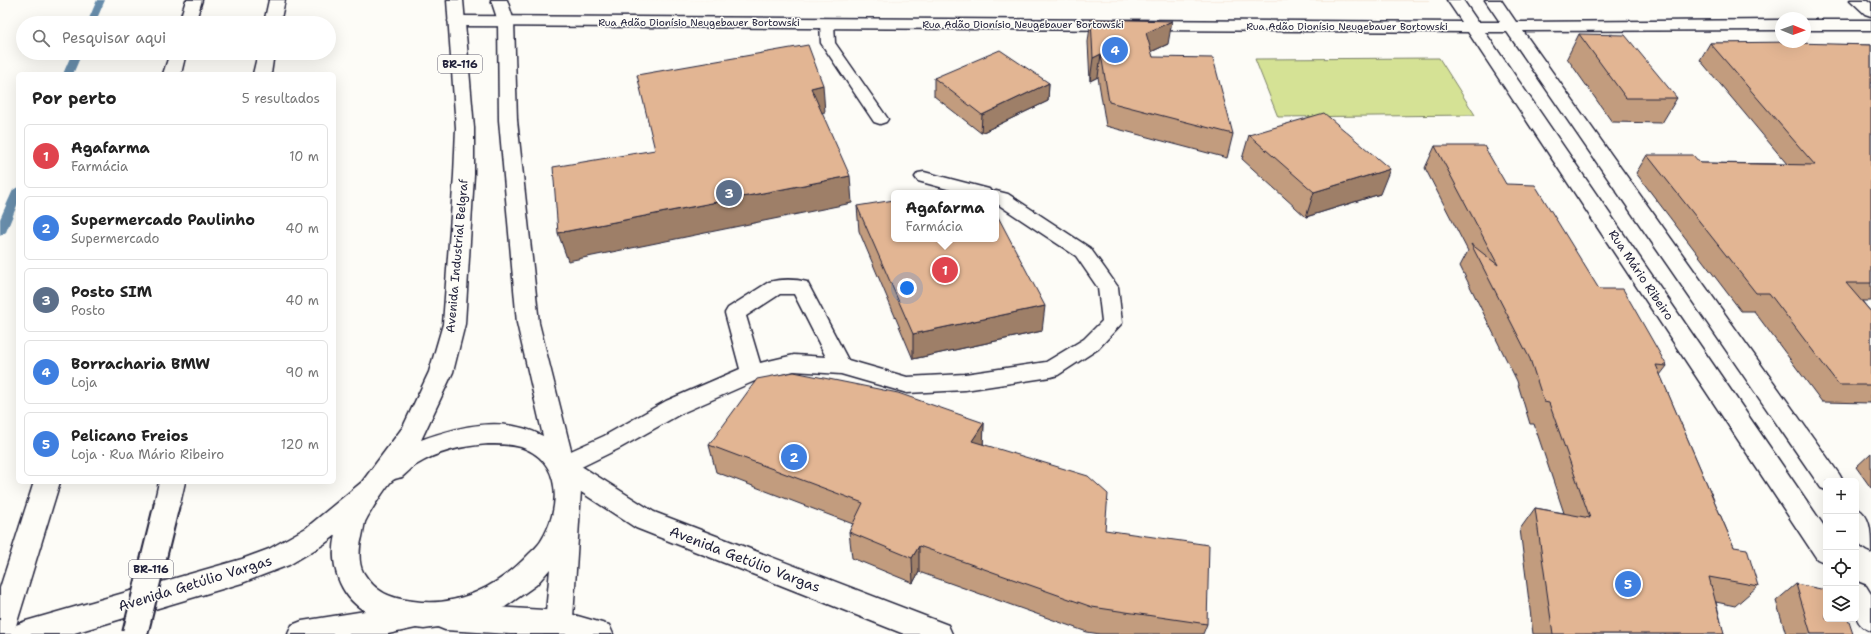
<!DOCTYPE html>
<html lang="pt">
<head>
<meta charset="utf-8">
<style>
	:root { --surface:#fff; --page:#f6f6f6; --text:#222; --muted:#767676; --line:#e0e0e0; --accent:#1f6fb2 }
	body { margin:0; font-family:"Shantell Sans",sans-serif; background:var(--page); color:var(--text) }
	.controls { position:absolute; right:12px; bottom:12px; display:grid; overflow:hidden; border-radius:6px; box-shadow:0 4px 16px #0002 }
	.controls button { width:36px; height:36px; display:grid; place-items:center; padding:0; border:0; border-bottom:1px solid var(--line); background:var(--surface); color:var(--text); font:20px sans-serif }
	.compass { position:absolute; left:1775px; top:12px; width:36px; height:36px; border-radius:50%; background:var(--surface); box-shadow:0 4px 16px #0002; rotate:91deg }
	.you { position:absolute; left:907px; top:288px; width:14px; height:14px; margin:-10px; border:3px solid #fff; border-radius:50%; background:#1a73e8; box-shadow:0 0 0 6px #1a73e833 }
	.badge { display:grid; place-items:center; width:26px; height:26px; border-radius:50%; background:var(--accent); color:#fff; font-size:13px; font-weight:700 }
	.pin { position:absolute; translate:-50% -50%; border:2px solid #fff; box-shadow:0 1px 4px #0006 }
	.popup { position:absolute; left:891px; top:190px; width:108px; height:52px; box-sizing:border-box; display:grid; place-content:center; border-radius:6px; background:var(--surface); filter:drop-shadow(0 1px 3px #0005); font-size:13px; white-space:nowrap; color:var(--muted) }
	.popup b { font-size:15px; color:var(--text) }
	.popup::after { content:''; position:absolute; left:50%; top:100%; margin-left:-8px; border:8px solid transparent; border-top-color:var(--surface) }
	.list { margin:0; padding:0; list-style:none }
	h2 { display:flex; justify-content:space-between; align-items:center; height:52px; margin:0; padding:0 16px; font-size:17px }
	h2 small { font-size:13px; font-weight:400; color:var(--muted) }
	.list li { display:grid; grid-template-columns:26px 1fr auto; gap:12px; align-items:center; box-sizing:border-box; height:64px; margin:0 8px 8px; padding:0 8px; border:1px solid var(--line); border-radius:6px }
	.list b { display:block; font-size:15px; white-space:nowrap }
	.list p { margin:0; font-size:13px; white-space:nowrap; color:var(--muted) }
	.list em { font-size:13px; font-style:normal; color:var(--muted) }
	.icon { flex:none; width:22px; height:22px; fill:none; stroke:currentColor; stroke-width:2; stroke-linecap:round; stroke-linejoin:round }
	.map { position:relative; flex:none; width:1871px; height:634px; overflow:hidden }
	.search { position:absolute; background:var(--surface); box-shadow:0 4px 16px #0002; left:16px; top:16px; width:320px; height:44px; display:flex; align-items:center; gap:10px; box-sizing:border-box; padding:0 14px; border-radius:22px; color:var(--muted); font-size:15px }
	.panel { position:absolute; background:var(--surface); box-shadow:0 4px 16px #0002; left:16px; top:72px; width:320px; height:412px; border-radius:6px }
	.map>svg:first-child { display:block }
	.built { fill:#f5e7d9 }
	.green { fill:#d5e295; stroke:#7c8268 }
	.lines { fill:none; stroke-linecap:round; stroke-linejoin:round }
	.stream { fill:#678dab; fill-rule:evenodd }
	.lane-casing { stroke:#22223b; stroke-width:3 }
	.street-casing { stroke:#22223b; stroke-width:3 }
	.secondary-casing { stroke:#22223b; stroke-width:3 }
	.primary-casing { stroke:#22223b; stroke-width:3 }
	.highway-casing { stroke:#22223b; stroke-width:3 }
	.lane { fill:#fdfcf7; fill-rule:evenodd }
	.street { fill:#fdfcf7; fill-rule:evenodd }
	.secondary { fill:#fdfcf7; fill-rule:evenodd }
	.primary { fill:#fdfcf7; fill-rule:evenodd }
	.highway { fill:#fdfcf7; fill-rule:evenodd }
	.highway-bridge-casing { stroke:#22223b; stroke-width:28; stroke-linecap:butt }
	.highway-bridge { stroke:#fdfcf7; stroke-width:24 }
	.wall { fill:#c29c7e; stroke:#22223b }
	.shaded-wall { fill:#9e7f67; stroke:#22223b }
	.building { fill:#e2b593; stroke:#22223b }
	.labels { text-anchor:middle; stroke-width:3; stroke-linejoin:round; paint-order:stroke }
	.far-street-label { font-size:10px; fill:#22223b; stroke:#fdfcf7 }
	.shield { fill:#fdfcf7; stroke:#646373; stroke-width:1 }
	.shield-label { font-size:11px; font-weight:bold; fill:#22223b }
	.street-label { font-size:12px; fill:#22223b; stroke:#fdfcf7 }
	.near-street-label { font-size:14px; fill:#22223b; stroke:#fdfcf7 }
</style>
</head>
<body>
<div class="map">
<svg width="1871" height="634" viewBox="0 0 1871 634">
	<rect width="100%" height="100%" fill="#fdfcf7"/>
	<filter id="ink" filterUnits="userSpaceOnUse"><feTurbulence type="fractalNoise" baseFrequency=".025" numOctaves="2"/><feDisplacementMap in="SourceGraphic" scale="8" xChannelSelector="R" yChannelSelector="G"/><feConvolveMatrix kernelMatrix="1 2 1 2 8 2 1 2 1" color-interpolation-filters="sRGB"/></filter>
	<g filter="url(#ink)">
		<polygon class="built" points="584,0 1429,0 1429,1"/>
		<polygon class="green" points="1439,58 1475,115 1278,117 1255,59"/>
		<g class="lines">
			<g class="stream">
				<polygon points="97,0 105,0 95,23 87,23"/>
				<polygon points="72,53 82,53 73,74 63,74"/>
				<polygon points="18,187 18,203 6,232 0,236 0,219 13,190"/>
			</g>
			<defs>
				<g id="lane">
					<polygon points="827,19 832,20 834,23 835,43 888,119 886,122 880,124 874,122 821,43 820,23 822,20"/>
					<path d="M924 172 989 189 992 193 996 191 1008 194 1090 248 1118 287 1122 323 1098 349 1058 375 1051 377 965 390 907 393 841 374 794 371 757 380 682 413 620 448 569 473 561 475 553 473 550 466 553 459 604 436 666 401 740 369 725 313 728 308 769 282C781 279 795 279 807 282L848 360 907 377 965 374 1046 362 1084 339 1102 321 1098 288 1076 256 996 203V193H962L918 181 915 177 918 173ZM780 294H794L826 357 794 355 760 363 746 316Z"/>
				</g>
				<polygon id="street" points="1850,0 1867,0 1871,3 1871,16 1865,14"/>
				<g id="secondary">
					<polygon points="1447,0 1463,0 1478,22 1500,22 1485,0 1501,0 1516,22 1781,20 1781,30 1523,31 1839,474 1843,481 1826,481 1826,490 1821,488 1507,32 1485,32 1826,529 1826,563 1817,559 1468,32 456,26 450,24 448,21 450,18 456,16 1462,22"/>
					<rect x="1805" y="20" width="66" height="10"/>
					<polygon points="561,456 570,459 654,512 948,625 952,634 904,634 636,528 552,473 548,466 552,459"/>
					<path d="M1856 508C1871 515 1871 532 1871 552 1850 544 1856 527 1856 508Z"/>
					<path d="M1856 582 1866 586 1871 594V631C1849 623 1856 603 1856 582Z"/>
					<polygon points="445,604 560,611 609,625 613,634 510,634 445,630 435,626 431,617 435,608"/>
				</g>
				<path id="primary" d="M447 0H463L474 128V175L465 324 453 372 421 440C459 426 504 415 543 436L517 323 499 120 498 21 491 0H507L514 21 517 120 539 323 581 490 572 634H544L550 569 536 585 505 607 460 624 424 629 416 628 388 634H288L292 625 302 621 365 611C339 596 329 563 336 535L324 544 289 565 242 583 71 634H12L16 625 26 621 242 559 269 549 306 528 362 482 403 427 429 372 443 324 454 175 456 128ZM488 444C499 444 510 444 521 447 563 461 561 509 541 541 538 546 533 550 529 554 499 586 457 608 413 601 390 598 376 593 363 572 358 563 359 546 362 537 363 532 364 526 365 522 368 515 388 483 393 480 396 478 399 478 402 477 407 473 411 468 416 465 438 451 462 446 488 444Z"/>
				<g id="highway">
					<polygon points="186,0 202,0 195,23 179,23"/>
					<polygon points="269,0 285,0 280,23 264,23"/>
					<polygon points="170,53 186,53 181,74 163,74"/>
					<polygon points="258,53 274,53 271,74 253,74"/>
					<polygon points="34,482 60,482 14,632 13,634 0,634 0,588"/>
					<polygon points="159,482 185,482 180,504 176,512 167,515 158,512 154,504"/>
				</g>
			</defs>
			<use href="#lane" class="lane-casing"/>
			<use href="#street" class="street-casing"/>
			<use href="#secondary" class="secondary-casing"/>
			<use href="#primary" class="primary-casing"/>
			<use href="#highway" class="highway-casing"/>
			<use href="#lane" class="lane"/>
			<use href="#street" class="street"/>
			<use href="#secondary" class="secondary"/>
			<use href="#primary" class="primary"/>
			<use href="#highway" class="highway"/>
			<defs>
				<polyline id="highway-bridge" points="135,634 167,504"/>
			</defs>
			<use href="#highway-bridge" class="highway-bridge-casing"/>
			<use href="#highway-bridge" class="highway-bridge"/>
		</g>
		<g class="wall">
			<polygon points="1091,19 1168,44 1151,52 1153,57 1233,134 1227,158 1106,126 1098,77 1090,81 1088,42"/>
			<polygon points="1579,34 1677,98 1662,123 1612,122 1567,58"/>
			<polygon points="1710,43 1871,45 1871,301 1862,301 1871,312 1871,403 1822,402 1754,311 1741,311 1636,173 1647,155 1700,163 1787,164 1700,60"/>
			<polygon points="934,78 1049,83 1048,101 981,133 934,96"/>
			<polygon points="1249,135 1380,194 1306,217 1242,159"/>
			<polygon points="1435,146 1506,184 1667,366 1660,375 1734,547 1758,586 1735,606 1716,602 1724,634 1533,634 1520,529 1535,508 1564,513 1534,424 1530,424 1517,381 1460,266 1468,251 1425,168"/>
			<polygon points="857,206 1042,331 913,359 859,231"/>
			<polygon points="984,423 983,444 1105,530 1207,624 1203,634 1100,634 1087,632 919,572 913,583 852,558 849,532 853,524 716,472 709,445"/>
			<polygon points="1871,453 1871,488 1856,467"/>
			<polygon points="1796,584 1853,634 1786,634 1776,601"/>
		</g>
		<g class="shaded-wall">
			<polygon points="1172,21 1168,44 1142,56 1146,33"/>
			<polygon points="1101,54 1098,77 1090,81 1093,58"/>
			<polygon points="1049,83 1048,101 981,133 982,115"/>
			<polygon points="823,85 825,112 813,114 811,88"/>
			<polygon points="1390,169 1380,194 1306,217 1314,192"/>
			<polygon points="850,176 852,203 568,261 558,233"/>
			<polygon points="1045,306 1042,331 913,359 913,334"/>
			<polygon points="984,423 983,450 972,441"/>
			<polygon points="919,546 919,572 913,583 912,558"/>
		</g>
		<g class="building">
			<polygon points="1091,19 1172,21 1146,33 1153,57 1213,58 1233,134 1109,102 1101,54 1093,58"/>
			<polygon points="1579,34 1625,35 1677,98 1626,98"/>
			<polygon points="1794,42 1795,43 1871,45 1871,283 1846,283 1871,312 1871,385 1839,385 1769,293 1756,293 1647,155 1693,155 1700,163 1815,165 1710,43"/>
			<polygon points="808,45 823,85 811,88 850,176 558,233 553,167 655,150 637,75"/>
			<polygon points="1000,50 1049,83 982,115 934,78"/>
			<polygon points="1324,113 1390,169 1314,192 1249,135"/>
			<polygon points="1435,146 1484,146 1506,184 1535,185 1599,289 1623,289 1667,366 1656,365 1734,547 1747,549 1758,586 1709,577 1724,634 1553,634 1535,508 1590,518 1549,403 1544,402 1530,359 1471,244 1498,265"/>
			<polygon points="955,191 959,193 944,193"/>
			<polygon points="894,200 894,239 996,239 996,213 1045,306 913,334 857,206"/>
			<polygon points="794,372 898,393 984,423 972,441 1088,476 1108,494 1105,530 1209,545 1207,624 1092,607 919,546 912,558 849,532 863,503 709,445 757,379"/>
			<polygon points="1796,584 1826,590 1826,619 1848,619 1853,634 1811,634"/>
		</g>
	</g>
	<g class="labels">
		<g class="far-street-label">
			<text x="699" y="26">Rua Adão Dionísio Neugebauer Bortowski</text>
			<text x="1023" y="28">Rua Adão Dionísio Neugebauer Bortowski</text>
			<text x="1347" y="30">Rua Adão Dionísio Neugebauer Bortowski</text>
		</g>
		<g class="shield">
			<rect x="438" y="55" width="44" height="18" rx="3"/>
			<rect x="129" y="560" width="44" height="18" rx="3"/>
		</g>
		<g class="shield-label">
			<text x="460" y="68">BR-116</text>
			<text x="151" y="573">BR-116</text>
		</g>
		<g class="street-label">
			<text transform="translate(457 256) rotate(-85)" y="4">Avenida Industrial Belgraf</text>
			<text transform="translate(1641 275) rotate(56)" y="4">Rua Mário Ribeiro</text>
		</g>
		<g class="near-street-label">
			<text transform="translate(745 559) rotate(21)" y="5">Avenida Getúlio Vargas</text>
			<text transform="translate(195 583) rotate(-17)" y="5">Avenida Getúlio Vargas</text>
		</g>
	</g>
</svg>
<div class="controls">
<button>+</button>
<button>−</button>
<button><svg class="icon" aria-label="locate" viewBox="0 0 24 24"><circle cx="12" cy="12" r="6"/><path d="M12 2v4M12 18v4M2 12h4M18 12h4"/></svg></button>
<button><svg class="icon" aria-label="layers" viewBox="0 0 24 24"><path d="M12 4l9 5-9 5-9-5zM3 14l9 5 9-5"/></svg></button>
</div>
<svg class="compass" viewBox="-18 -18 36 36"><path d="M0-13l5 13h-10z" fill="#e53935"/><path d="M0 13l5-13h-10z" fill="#767676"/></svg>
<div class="you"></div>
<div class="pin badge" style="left:945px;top:270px;background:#e0444e">1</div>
<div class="popup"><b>Agafarma</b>Farmácia</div>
<div class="pin badge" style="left:794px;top:457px;background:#3f7fe0">2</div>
<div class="pin badge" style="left:729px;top:193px;background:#5c6f8a">3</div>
<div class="pin badge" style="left:1115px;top:50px;background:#3f7fe0">4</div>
<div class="pin badge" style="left:1628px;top:584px;background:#3f7fe0">5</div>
<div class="search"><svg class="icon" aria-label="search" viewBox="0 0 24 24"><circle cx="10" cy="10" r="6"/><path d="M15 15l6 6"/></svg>Pesquisar aqui</div>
<section class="panel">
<h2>Por perto<small>5 resultados</small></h2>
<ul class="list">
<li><span class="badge" style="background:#e0444e">1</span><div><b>Agafarma</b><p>Farmácia</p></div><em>10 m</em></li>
<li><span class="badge" style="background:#3f7fe0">2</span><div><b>Supermercado Paulinho</b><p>Supermercado</p></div><em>40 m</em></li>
<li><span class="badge" style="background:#5c6f8a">3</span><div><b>Posto SIM</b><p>Posto</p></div><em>40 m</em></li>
<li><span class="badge" style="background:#3f7fe0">4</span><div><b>Borracharia BMW</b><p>Loja</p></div><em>90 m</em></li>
<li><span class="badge" style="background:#3f7fe0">5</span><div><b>Pelicano Freios</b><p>Loja · Rua Mário Ribeiro</p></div><em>120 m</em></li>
</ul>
</section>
</div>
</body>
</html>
